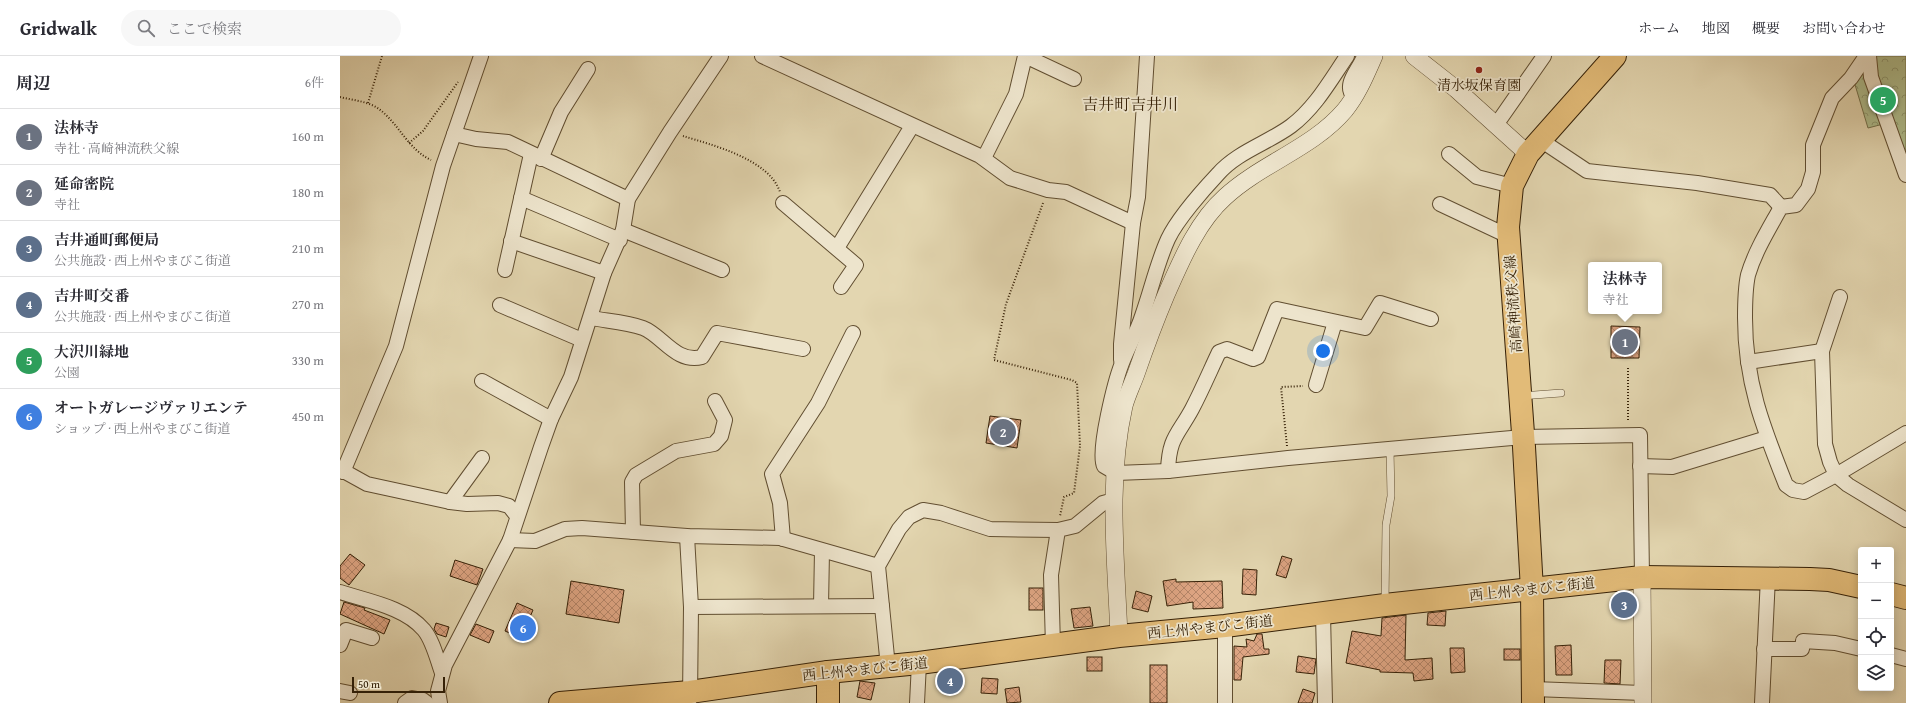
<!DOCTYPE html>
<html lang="ja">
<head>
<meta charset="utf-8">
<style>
	:root { --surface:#fff; --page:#f7f7f7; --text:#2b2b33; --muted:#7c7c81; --line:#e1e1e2; --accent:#1a73e8 }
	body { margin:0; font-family:"Gentium Book Plus","Noto Serif JP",serif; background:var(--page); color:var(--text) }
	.controls { position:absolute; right:12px; bottom:12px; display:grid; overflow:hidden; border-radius:4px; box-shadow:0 2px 10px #0003 }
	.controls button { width:36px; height:36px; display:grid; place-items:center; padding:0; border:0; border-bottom:1px solid var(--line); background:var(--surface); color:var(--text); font:20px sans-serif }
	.scale { position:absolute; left:12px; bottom:10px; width:93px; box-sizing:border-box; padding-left:4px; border:2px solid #362107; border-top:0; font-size:11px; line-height:14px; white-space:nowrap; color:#362107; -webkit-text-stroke:3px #ede4cc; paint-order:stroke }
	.you { position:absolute; left:983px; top:295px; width:14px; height:14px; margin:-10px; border:3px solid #fff; border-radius:50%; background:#1a73e8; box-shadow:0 0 0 6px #1a73e833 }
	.badge { display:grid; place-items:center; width:26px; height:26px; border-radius:50%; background:var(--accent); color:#fff; font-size:13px; font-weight:700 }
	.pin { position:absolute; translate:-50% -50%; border:2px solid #fff; box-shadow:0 1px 4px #0006 }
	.popup { position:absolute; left:1248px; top:206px; width:74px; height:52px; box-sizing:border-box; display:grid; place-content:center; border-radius:4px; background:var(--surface); filter:drop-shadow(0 1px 3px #0005); font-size:13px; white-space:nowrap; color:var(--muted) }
	.popup b { font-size:15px; color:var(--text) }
	.popup::after { content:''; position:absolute; left:50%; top:100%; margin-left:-8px; border:8px solid transparent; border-top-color:var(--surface) }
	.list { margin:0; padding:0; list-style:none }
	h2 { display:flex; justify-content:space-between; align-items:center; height:52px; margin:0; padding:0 16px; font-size:17px }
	h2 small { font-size:13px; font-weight:400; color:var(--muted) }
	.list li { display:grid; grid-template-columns:26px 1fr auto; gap:12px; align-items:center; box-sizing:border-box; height:56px; padding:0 16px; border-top:1px solid var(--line) }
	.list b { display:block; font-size:15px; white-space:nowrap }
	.list p { margin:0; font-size:13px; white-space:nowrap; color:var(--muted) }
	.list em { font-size:13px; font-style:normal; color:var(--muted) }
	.icon { flex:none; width:22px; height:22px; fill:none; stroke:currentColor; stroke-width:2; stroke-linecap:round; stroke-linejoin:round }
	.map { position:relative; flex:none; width:1566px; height:647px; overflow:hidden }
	header { display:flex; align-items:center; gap:24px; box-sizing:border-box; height:56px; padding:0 20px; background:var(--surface); border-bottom:1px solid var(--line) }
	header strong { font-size:19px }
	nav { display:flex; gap:22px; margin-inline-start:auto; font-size:14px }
	.search { width:280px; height:36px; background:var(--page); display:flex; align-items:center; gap:10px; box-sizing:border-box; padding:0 14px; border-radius:22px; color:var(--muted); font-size:15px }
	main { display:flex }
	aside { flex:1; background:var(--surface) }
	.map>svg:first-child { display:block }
	.forest { fill:url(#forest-crowns); stroke:#72704b }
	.building { fill:url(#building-cross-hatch); stroke:#362107 }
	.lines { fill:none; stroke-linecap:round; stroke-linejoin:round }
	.service-casing { stroke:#614e31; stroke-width:8 }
	.minor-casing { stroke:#614e31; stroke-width:16 }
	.tertiary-casing { stroke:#614e31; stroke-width:18 }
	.primary-casing { stroke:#362107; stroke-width:24 }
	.trunk-casing { stroke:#362107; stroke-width:24 }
	.path { stroke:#362107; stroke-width:2; stroke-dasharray:1 2; stroke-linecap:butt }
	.service { stroke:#ede4cc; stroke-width:7 }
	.minor { stroke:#ede4cc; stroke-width:14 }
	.tertiary { stroke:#ede4cc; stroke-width:17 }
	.primary { stroke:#e2bb78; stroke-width:22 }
	.trunk { stroke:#e2bb78; stroke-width:22 }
	.poi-dot { fill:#8f2418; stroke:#ede4cc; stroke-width:1.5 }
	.labels { text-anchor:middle; stroke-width:3.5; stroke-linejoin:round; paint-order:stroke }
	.poi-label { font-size:14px; fill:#362107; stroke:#ede4cc }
	.street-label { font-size:14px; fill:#362107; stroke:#ede4cc }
	.quarter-label { font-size:16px; fill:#362107; stroke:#ede4cc }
</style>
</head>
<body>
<header>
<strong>Gridwalk</strong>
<div class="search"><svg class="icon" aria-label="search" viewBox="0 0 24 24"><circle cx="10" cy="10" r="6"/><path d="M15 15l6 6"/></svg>ここで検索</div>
<nav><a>ホーム</a><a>地図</a><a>概要</a><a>お問い合わせ</a></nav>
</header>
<main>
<aside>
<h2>周辺<small>6件</small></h2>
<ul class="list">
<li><span class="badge" style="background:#6b7280">1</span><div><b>法林寺</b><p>寺社 · 高崎神流秩父線</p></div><em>160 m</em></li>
<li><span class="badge" style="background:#6b7280">2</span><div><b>延命密院</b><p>寺社</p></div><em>180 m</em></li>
<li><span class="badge" style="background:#5c6f8a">3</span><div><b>吉井通町郵便局</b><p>公共施設 · 西上州やまびこ街道</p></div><em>210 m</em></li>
<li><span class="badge" style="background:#5c6f8a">4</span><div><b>吉井町交番</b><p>公共施設 · 西上州やまびこ街道</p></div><em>270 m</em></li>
<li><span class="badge" style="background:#2e9e5b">5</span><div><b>大沢川緑地</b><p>公園</p></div><em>330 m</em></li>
<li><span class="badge" style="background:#3f7fe0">6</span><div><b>オートガレージヴァリエンテ</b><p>ショップ · 西上州やまびこ街道</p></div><em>450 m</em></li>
</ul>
</aside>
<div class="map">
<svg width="1566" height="647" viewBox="0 0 1566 647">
	<defs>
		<pattern id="forest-crowns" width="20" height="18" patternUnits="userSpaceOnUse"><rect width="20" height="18" fill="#afbf8f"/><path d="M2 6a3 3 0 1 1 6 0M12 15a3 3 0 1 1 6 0" fill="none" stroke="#8f9b73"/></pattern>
		<pattern id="building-cross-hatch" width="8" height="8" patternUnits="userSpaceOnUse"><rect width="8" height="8" fill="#dda482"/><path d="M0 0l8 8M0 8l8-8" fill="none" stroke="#b48568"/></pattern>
	</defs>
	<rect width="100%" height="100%" fill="#e3d6b0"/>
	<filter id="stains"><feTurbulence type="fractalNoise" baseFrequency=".005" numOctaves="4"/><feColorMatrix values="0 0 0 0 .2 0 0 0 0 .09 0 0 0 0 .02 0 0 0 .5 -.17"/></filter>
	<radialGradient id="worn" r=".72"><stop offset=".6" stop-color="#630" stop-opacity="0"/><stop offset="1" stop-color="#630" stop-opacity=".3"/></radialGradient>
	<polygon class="forest" points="1528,0 1566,0 1566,108 1551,66 1528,72 1513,22"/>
	<g class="building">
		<polygon points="1271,270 1300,271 1299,302 1271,302"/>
		<polygon points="650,360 681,364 677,392 646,387"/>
		<polygon points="10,498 25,509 9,529 0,522 0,510"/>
		<polygon points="942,500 952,503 946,522 936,519"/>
		<polygon points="115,504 143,513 137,529 110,520"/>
		<polygon points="903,513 917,514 916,539 902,538"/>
		<polygon points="836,523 836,526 882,525 883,552 853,553 853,546 827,550 823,525"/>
		<polygon points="231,525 284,534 279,567 226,558"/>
		<rect x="689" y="532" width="14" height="22"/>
		<polygon points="796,535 812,540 808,556 792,552"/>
		<polygon points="4,546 25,552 24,554 50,564 44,578 0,558"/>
		<polygon points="177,547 193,554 181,582 165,575"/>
		<polygon points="750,551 753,570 734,572 731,553"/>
		<polygon points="1106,555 1105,570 1087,569 1088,557"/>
		<polygon points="1066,559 1065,604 1092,602 1093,623 1074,625 1073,617 1040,616 1040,614 1006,607 1012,575 1041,580 1042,562"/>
		<polygon points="96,567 109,571 106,581 97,578 94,573"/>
		<polygon points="136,568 154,575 149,587 130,579"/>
		<polygon points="917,578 922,578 924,593 929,593 929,598 903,601 901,624 894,624 894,590 907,591 906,583 914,585"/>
		<polygon points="1231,589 1232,619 1216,619 1215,590"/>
		<polygon points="1110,592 1124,592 1125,616 1111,617"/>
		<rect x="1164" y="593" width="16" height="11"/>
		<polygon points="958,600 976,603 974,618 956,616"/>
		<rect x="747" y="601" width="15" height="14"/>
		<polygon points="1265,604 1281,604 1280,628 1264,627"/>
		<rect x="810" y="609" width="17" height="38"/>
		<polygon points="642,622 658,623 657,638 641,637"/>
		<polygon points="520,625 535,627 531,644 517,641"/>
		<polygon points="679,631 681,646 667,647 665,633"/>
		<polygon points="963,633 975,637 972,647 958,647"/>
	</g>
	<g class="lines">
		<defs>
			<g id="service">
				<polyline points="1182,340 1221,337"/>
				<polyline points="1045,547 1046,469 1051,440 1050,393"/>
			</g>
			<g id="minor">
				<polyline points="422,0 640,100 670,122 708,134 726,136 793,167"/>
				<path d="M1007 0C990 25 975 52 951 70 928 87 897 96 878 118 863 134 837 164 828 183 817 207 811 235 802 260 797 276 788 291 782 307 775 325 757 396 764 410L776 417 828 415 948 402 1183 381 1300 379 1302 521"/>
				<path d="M1526 0 1511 22 1492 42 1473 89V116L1468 133 1456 149 1441 151C1429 173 1415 195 1408 219 1405 233 1405 248 1405 262 1405 326 1423 371 1446 429L1453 434 1464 436 1496 419 1566 377"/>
				<polyline points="1529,0 1531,21 1566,119"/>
				<path d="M1014 41C1002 28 1020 13 1024 0"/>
				<polyline points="1156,69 1204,0"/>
				<polyline points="114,78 136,83 168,86 288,143"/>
				<polyline points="1199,83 1247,115 1357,127 1430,139 1441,151"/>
				<polyline points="1109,98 1137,121 1172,130"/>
				<polyline points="644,102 676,38 685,0 734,23"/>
				<polyline points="201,103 221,56 248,13"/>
				<polyline points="181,142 280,184"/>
				<polyline points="443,147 516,209 501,231"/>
				<polyline points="1100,148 1168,180"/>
				<polyline points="283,174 382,214"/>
				<polyline points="171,185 264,217"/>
				<polyline points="497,192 572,70"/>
				<polyline points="165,214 191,98"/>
				<polyline points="1500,241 1482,295 1485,388 1490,406 1496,419 1508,429 1566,464"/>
				<polyline points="160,249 242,284"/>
				<path d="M251 262C267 265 287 266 303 272 322 279 336 308 362 301L377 277 463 293"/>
				<polyline points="781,304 781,288 793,167 798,141 807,0"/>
				<polyline points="1408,306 1482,295"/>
				<polyline points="142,325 211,363"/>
				<polyline points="976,329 995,266"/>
				<polyline points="1300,410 1332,411 1427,382"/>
				<polyline points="0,413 27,428 110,446 127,448 158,447 169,450 177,460"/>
				<path d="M828 415C829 381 838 379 852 353 862 334 870 315 879 296L887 293 913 303 918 301 937 253 1025 272 1040 247 1091 263"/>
				<polyline points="3,416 56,290 103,110 141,0"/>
				<polyline points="110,446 142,402"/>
				<polyline points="293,476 292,426 296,419 336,395 374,388 381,380 385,364 375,345"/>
				<polyline points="347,480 351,551 350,643"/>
				<polyline points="443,483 440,447 432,418 478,347 513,277"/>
				<polyline points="170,484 195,485 225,473 242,472 347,480 440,482 538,510"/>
				<path d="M0 536C27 545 65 551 84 574 93 585 97 603 102 617"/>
				<polyline points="481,550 482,495"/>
				<polyline points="351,551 542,550"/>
				<polyline points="983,558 985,647"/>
				<polyline points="885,570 885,647"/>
				<polyline points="0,589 6,574 32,582"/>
				<polyline points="713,590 711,519 718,474 735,470 763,447 774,444"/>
				<polyline points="1424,593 1462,593 1463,585 1495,587 1521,593"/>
				<polyline points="1551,599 1566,603"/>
				<polyline points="548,611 538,510 559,473 569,461 583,454 601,457 650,473 718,474"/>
				<polyline points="1193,633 1303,637"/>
				<polyline points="0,635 10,637"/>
				<polyline points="65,647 72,642 83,644 87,647"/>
				<polyline points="100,647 98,635 105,609 170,484 201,391 211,363 231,321 264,217 283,174 288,143 330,76 381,0"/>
				<polyline points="577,647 579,607"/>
				<polyline points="1422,647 1428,521"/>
			</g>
			<g id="tertiary">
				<polyline points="1074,0 1116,33 1188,98"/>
				<polyline points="1302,521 1303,647"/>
				<path d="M779 580C776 503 767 426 784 350 787 339 792 329 796 318 805 292 815 265 826 239 841 205 857 166 885 141 922 107 973 92 1005 54 1018 38 1026 18 1034 0"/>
			</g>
			<g id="primary">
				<polyline points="488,647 488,616"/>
				<polyline points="1193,647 1192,534 1184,391 1168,171 1172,130 1188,98 1275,0"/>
			</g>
			<g id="trunk">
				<polyline points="1551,538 1566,542"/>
				<polyline points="220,647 350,636 488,616 579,607 779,580 885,570 1045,549 1302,521 1470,523 1489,524 1521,531"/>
			</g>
		</defs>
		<use href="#service" class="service-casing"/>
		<use href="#minor" class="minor-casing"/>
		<use href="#tertiary" class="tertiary-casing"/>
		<use href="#primary" class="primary-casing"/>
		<use href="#trunk" class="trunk-casing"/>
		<g class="path">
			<path d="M0 41C12 44 25 45 36 51 58 65 67 93 91 104"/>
			<polyline points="28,47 42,0"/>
			<path d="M343 80C372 89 429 103 440 136"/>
			<polyline points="69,87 83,75 118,26"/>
			<polyline points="703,147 666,248 654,304 732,324 737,327 740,390 734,437 724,441 720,460"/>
			<polyline points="1288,312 1288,366"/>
			<polyline points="947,390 941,331 963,330"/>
		</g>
		<use href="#service" class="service"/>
		<use href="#minor" class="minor"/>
		<use href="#tertiary" class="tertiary"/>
		<use href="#primary" class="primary"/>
		<use href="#trunk" class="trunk"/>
	</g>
	<circle class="poi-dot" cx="1139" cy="14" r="4"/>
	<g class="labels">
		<g class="poi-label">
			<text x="1139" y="34">清水坂保育園</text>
		</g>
		<g class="street-label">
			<text transform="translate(1173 248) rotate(-94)" y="5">高崎神流秩父線</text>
			<text transform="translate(1192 533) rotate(-6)" y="5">西上州やまびこ街道</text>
			<text transform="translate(870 571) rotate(-6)" y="5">西上州やまびこ街道</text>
			<text transform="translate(525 613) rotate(-6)" y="5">西上州やまびこ街道</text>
		</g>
		<g class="quarter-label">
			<text x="790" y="54">吉井町吉井川</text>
		</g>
	</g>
	<rect width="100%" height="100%" filter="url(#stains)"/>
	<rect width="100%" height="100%" fill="url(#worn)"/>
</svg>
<div class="controls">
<button>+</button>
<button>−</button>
<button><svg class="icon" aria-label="locate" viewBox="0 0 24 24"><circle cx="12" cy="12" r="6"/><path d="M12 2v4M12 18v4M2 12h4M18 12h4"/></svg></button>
<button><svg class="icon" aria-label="layers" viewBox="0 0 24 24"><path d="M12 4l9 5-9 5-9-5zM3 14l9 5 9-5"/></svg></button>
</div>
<div class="scale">50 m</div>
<div class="you"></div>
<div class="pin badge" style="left:1285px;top:286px;background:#6b7280">1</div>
<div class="popup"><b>法林寺</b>寺社</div>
<div class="pin badge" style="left:663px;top:376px;background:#6b7280">2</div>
<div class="pin badge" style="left:1284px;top:549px;background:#5c6f8a">3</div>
<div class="pin badge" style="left:610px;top:625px;background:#5c6f8a">4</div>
<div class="pin badge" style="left:1543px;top:44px;background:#2e9e5b">5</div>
<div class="pin badge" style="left:183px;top:572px;background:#3f7fe0">6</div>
</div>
</main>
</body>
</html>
